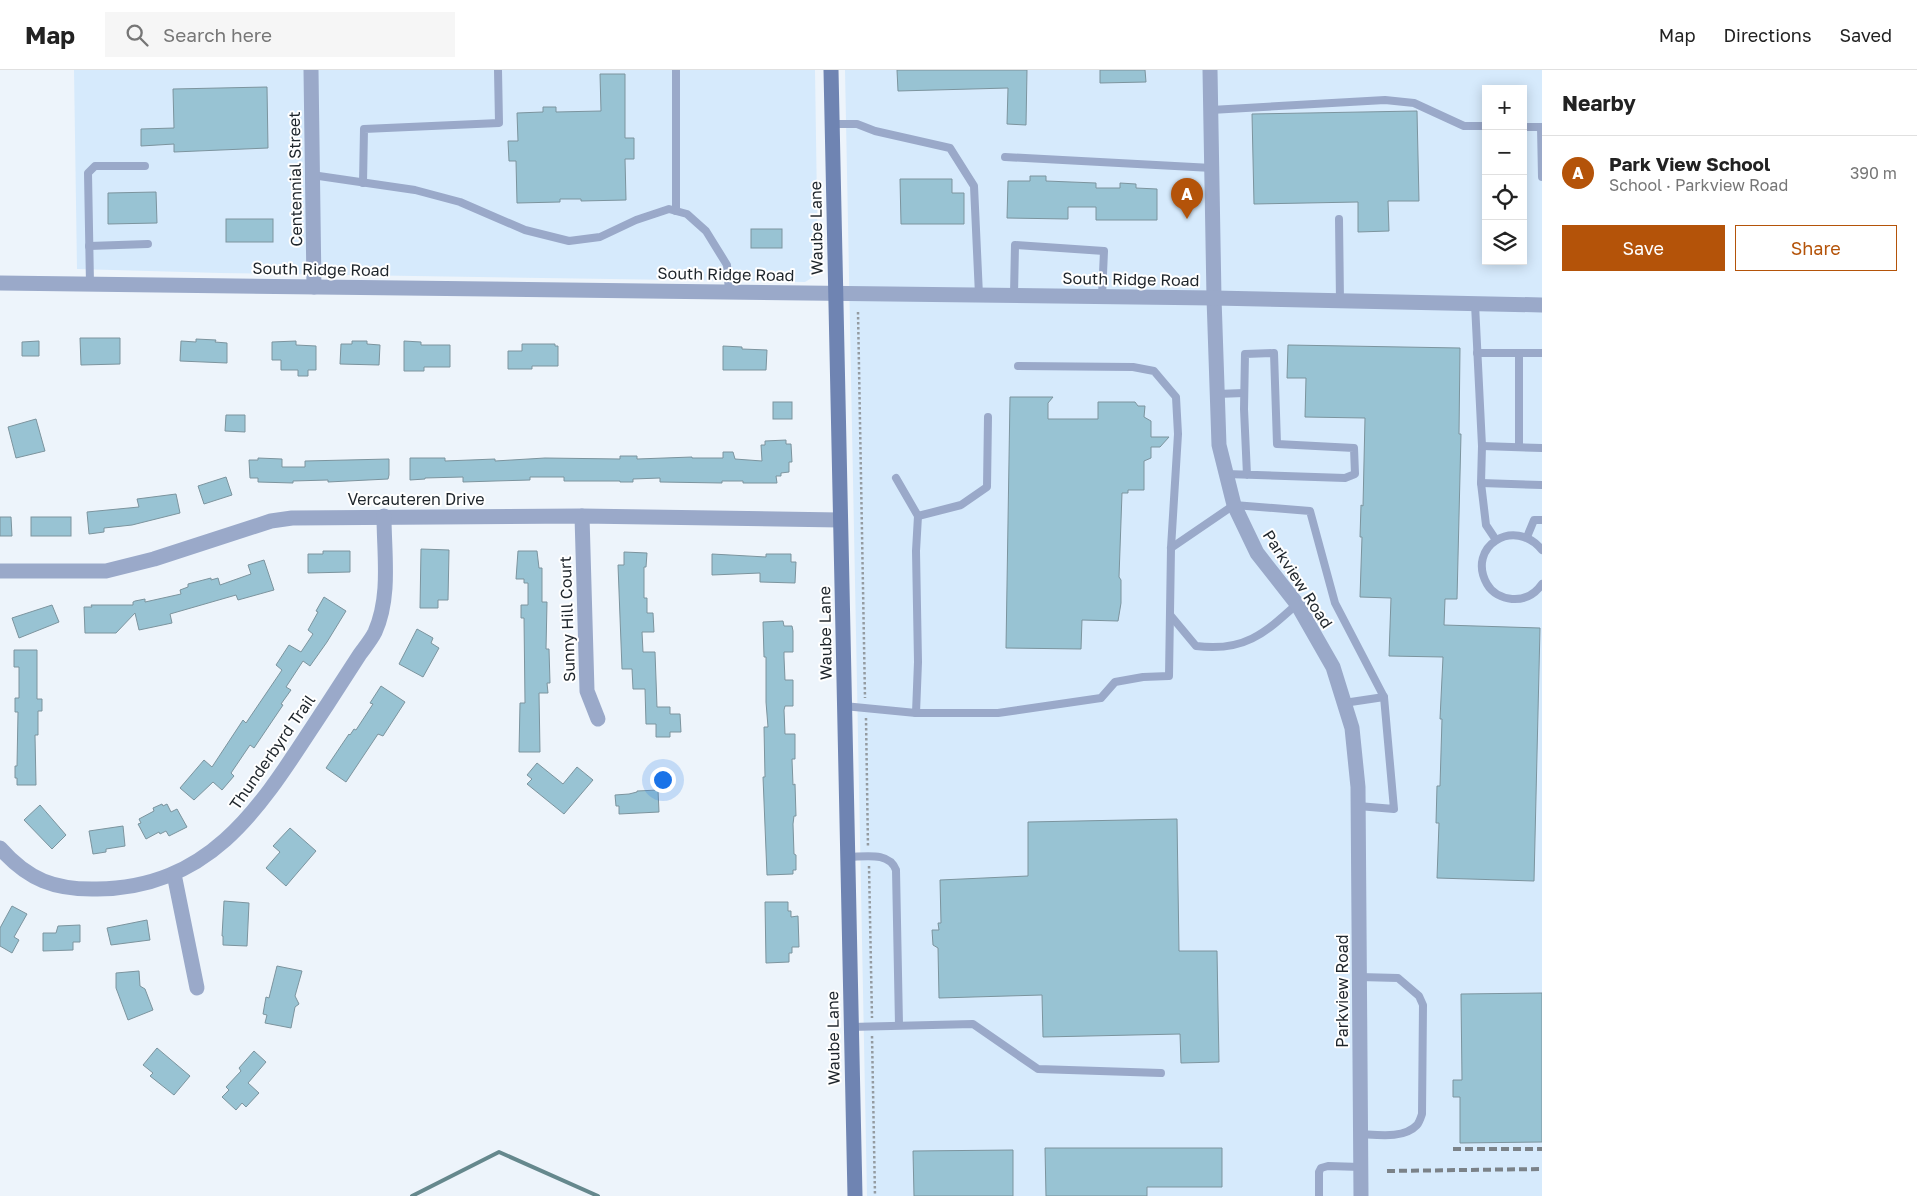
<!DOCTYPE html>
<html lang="en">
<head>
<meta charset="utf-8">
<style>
	:root { --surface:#fff; --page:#f6f6f6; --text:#222; --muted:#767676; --line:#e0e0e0; --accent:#b45309 }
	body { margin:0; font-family:"Golos Text",sans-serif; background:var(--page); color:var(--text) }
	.controls { position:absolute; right:15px; top:15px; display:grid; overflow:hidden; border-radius:0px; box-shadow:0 2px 12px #0003 }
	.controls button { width:45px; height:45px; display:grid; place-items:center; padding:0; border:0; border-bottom:1px solid var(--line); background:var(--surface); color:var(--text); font:25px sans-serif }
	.you { position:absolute; left:662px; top:709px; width:18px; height:18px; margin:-12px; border:4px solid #fff; border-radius:50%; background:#1a73e8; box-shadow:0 0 0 8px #1a73e833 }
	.badge { display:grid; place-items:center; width:32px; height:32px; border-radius:50%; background:var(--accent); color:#fff; font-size:16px; font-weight:700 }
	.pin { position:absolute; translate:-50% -41px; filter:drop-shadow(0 1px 2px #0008) }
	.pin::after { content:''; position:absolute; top:26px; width:18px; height:15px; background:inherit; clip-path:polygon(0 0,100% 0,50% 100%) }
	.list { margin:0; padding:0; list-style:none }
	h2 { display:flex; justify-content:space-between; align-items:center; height:65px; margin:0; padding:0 20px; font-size:21px }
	h2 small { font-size:16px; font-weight:400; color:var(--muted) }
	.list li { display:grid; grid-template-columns:32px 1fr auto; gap:15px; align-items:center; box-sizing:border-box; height:75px; padding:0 20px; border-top:1px solid var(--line) }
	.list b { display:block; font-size:19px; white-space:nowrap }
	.list p { margin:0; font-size:16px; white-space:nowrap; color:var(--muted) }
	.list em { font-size:16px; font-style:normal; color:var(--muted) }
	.actions { display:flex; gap:10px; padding:15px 20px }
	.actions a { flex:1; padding:11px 0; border:1px solid var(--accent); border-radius:0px; text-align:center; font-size:18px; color:var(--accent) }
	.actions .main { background:var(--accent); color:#fff }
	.icon { flex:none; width:28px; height:28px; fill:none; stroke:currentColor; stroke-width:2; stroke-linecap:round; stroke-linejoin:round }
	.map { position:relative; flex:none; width:1542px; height:1126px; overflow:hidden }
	header { display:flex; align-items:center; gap:30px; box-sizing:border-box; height:70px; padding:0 25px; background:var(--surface); border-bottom:1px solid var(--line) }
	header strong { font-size:24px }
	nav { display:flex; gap:28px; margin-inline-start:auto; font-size:18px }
	.search { width:350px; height:45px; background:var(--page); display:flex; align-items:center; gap:12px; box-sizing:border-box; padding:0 18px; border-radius:0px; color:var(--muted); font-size:19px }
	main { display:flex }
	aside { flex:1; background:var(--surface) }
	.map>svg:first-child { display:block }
	.built { fill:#d6eafc; fill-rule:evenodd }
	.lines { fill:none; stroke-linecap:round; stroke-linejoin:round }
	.stream { stroke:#65888d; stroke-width:4 }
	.building { fill:#98c3d3; stroke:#7c949e }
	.path { stroke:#949ba1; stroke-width:2.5; stroke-dasharray:2.5 2.5; stroke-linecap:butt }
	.lane { stroke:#9aa9c9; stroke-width:8 }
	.street { stroke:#9aa9c9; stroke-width:15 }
	.secondary { stroke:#6f84b2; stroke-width:15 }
	.rail { stroke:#7b8288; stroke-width:4; stroke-dasharray:8 4; stroke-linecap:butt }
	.labels { text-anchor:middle; stroke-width:4; stroke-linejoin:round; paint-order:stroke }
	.street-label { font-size:16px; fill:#1e252b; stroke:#fff }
</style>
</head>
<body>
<header>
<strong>Map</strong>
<div class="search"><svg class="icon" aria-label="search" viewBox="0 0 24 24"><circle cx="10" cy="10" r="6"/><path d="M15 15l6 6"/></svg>Search here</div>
<nav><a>Map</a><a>Directions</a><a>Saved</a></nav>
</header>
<main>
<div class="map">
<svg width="1542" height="1126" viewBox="0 0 1542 1126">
	<rect width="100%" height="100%" fill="#edf4fb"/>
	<g class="built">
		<polygon points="74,0 815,0 818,201 815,206 805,212 220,203 77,199"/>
		<path d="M845 0H1542V1126H867ZM1486 19H1523V191H1486Z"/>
	</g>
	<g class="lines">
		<polyline class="stream" points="412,1126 499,1082 598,1126"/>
	</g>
	<g class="building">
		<polygon points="897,0 1027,0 1026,55 1007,54 1008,18 898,21"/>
		<polygon points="1100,0 1145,0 1146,12 1100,13"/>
		<polygon points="600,4 625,4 625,68 634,68 634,89 625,89 626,130 581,131 581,129 560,129 560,132 517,133 516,91 509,91 508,71 518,71 517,43 543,42 543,37 556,37 556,42 601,41"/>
		<polygon points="267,17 268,78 174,82 174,74 141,76 141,59 174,58 173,19"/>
		<polygon points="1417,41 1419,131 1388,131 1389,161 1358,162 1358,132 1254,134 1252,44"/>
		<polygon points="1030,106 1046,106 1046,111 1096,113 1096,118 1120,118 1120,113 1136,114 1136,118 1157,119 1157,150 1096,150 1096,137 1068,137 1068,149 1007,148 1008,111 1030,111"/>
		<polygon points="900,109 952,109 952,123 964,123 964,154 901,154"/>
		<polygon points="156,122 157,153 108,154 108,123"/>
		<rect x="226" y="149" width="47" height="23"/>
		<rect x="751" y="159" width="31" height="19"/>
		<polygon points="80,268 120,268 120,294 81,295"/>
		<polygon points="196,269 216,270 215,272 227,273 227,293 180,291 181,271 196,272"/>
		<polygon points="39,271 39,286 22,286 22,272"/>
		<polygon points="296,271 296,275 316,276 316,300 308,300 308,306 298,306 298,300 281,300 281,290 272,290 272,272"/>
		<polygon points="352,271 367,271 367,274 380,275 379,295 340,294 341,274 352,274"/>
		<polygon points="404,271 421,272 421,275 450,275 450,297 424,297 424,301 404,301"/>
		<polygon points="522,274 555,274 555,276 558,276 558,296 532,296 532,299 508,299 508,281 522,281"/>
		<polygon points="1288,275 1460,278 1459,364 1461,364 1457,529 1445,529 1444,555 1540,558 1534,811 1437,808 1439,753 1436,753 1437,716 1440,716 1442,649 1440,649 1443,587 1389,586 1391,528 1360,527 1362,467 1360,467 1361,435 1363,436 1365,348 1305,347 1306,308 1287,308"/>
		<polygon points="723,276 742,277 742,279 767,280 766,300 723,300"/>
		<polygon points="1010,327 1053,327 1048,333 1048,349 1098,349 1098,332 1135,332 1138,336 1145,336 1144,347 1151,351 1151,367 1169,367 1160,377 1151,377 1151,388 1144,391 1144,420 1128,420 1128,423 1122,423 1119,507 1121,510 1121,533 1118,551 1082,550 1081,579 1006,578"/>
		<rect x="773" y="332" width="19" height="17"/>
		<polygon points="226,345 245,345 245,362 225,361"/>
		<polygon points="36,349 45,381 16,388 8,357"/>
		<polygon points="786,370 786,374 791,374 792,392 789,392 789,402 781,403 781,406 776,406 777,413 743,413 743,411 722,411 722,413 660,412 660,408 633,409 633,412 620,412 620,411 564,411 564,407 530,407 530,410 495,411 463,412 463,407 425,408 425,409 410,410 410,388 445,388 445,391 495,389 495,391 545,388 620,389 620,386 637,386 637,389 692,387 692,388 723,388 723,382 733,382 735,389 762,391 761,375 765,375 765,371"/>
		<polygon points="258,388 282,389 282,397 305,397 305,391 389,389 389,405 388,409 328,412 328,410 293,411 293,413 258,412 258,408 250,408 249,390 258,390"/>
		<polygon points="226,407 232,425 204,434 198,416"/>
		<polygon points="176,424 180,443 132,455 104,458 104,462 89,464 87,442 139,437 137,429"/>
		<polygon points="0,447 11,447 12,466 0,466"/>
		<rect x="31" y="447" width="40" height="19"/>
		<polygon points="421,479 449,480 448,530 438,530 438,538 420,538"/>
		<polygon points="323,481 350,481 350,502 308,503 308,484 323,484"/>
		<polygon points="518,481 537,481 539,498 542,498 542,532 547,532 546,579 549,579 550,613 547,613 548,623 539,623 540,682 519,682 520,633 525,633 524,548 521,548 521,535 528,535 528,513 524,513 524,509 516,509"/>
		<polygon points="624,482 647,483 646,497 644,497 644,528 647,528 647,543 653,543 654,562 642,562 643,582 655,582 657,637 670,637 670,644 680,644 681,662 670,662 670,667 656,667 656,654 646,654 645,619 633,619 632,599 622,599 618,495 624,495"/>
		<polygon points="712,484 766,487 766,484 791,484 791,492 796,492 795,513 760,512 760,503 712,505"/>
		<polygon points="264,490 274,520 238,530 236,525 170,544 172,553 139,560 135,543 116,563 85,563 84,537 92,537 91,535 133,535 133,532 135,531 145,529 145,532 181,524 180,520 188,517 188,514 211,508 211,510 218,508 220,515 251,504 248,495"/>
		<polygon points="324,527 346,541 327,572 310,596 303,591 286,617 291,620 281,634 283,635 254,678 250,675 231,703 234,706 222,720 213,712 194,730 180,718 204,690 212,697 243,650 246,653 282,600 276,595 289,575 301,582 313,564 308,560 318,542 316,541"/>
		<polygon points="52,535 59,552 19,568 12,548"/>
		<polygon points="783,551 784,556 792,556 793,561 793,582 784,582 784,587 785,610 793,610 793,636 785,636 784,640 785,664 795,664 795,689 792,689 793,715 795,714 796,746 794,746 793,754 794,784 796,785 796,800 793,800 793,804 767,805 763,707 765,707 764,657 768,657 766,632 766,587 764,587 763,552"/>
		<polygon points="417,559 433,568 431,573 439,578 423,607 399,594"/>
		<polygon points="14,580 37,580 37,629 42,629 42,641 38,641 38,665 35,665 36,715 17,715 17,708 15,708 15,696 17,696 18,642 15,642 15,628 19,628 19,597 14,597"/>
		<polygon points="381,616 405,632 383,666 378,664 346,712 326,698 349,664 350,665 354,659 356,660 373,634 370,633"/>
		<polygon points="537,693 563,714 577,697 593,710 564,744 527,714 532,709 527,705"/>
		<polygon points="658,720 659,742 619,744 619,736 616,736 615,725 629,724 637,722 637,721"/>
		<polygon points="162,734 163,736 167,734 171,742 177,739 187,757 169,766 166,761 160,764 159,762 146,769 138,754 141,753 139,749 154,741 153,738"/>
		<polygon points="40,735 66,765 52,779 24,750"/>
		<polygon points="1177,749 1179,881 1217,881 1219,992 1181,993 1180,964 1043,967 1042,925 939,928 938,878 933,875 932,860 939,860 938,853 941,853 940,810 1028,806 1028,752"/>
		<polygon points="123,756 125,776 106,779 106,782 93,784 89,761"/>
		<polygon points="290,758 316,781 286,816 266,798 280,782 273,776"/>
		<polygon points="224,831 249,833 247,876 223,875 223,866 222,866"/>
		<polygon points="765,832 788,832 788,841 791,841 791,847 798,846 799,877 792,877 792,883 789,883 789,892 766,893"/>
		<polygon points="12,836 27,844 14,867 19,870 12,883 0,876 0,858"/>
		<polygon points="147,850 150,870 111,875 107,858"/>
		<polygon points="80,855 80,872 73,872 73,880 43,881 43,863 56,863 58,856"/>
		<polygon points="277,896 302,901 295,926 299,934 295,937 291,958 265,953 267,945 263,944 266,927 269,928"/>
		<polygon points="139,901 140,916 145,919 153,940 128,950 116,918 116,903"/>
		<polygon points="1542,923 1542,1072 1460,1073 1460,1027 1453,1027 1453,1010 1462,1010 1461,924"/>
		<polygon points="157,978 190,1006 174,1025 150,1006 153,1003 143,995"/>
		<polygon points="254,981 266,992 248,1013 259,1023 246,1037 242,1033 236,1040 222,1027 229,1020 226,1017 241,1001 239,998"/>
		<polygon points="1045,1078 1222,1078 1222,1117 1147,1117 1147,1126 1046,1126"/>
		<polygon points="1013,1080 1013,1126 914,1126 913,1081"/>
	</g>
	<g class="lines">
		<g class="path">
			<polyline points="858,242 865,628"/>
			<polyline points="866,648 868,778"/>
			<polyline points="869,796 872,948"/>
			<polyline points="872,966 875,1126"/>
		</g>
		<g class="lane">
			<polyline points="1211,40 1385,30 1414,33 1464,56 1486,56"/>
			<polyline points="832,54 857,54 875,61 950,78 974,116 979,225"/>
			<polyline points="1523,57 1542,57"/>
			<polyline points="1541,57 1542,107"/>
			<polyline points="1005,87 1212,98"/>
			<polyline points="312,105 415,120 460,132 525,160 569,171 600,167 636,150 669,139 676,141 687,144 706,161 727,195 729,222"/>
			<polyline points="363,113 364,59 499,53 498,0"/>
			<polyline points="676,141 676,0"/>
			<polyline points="1339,149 1340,231"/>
			<polyline points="89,176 148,174"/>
			<polyline points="90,214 88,103 95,96 145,96"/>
			<polyline points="1014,225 1015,175 1104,181 1102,226"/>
			<polyline points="1475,234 1482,376 1481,413 1486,455 1496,470"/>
			<polyline points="1477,283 1519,283 1519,377"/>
			<polyline points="1519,283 1542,283"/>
			<polyline points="1217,324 1244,323"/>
			<polyline points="1482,376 1542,378"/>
			<polyline points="1226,404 1345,408 1355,404 1354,378 1277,374 1274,283 1245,284 1244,339 1247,405"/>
			<polyline points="896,408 918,446 916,481 918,592 916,643"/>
			<polyline points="1481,413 1542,415"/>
			<polyline points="918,446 961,435 987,417 988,347"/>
			<polyline points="1527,467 1534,450 1542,450"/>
			<polyline points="1171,478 1234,435 1310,441 1335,533 1384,627 1394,739 1358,736"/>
			<path d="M1542 480C1514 446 1466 477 1487 514 1492 523 1502 528 1512 529 1525 530 1535 524 1542 514"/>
			<path d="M1171 546 1196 576C1244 582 1264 564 1297 534"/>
			<polyline points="1344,633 1384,627"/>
			<polyline points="844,636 916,643 998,643 1101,628 1115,612 1143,607 1169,606 1171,478 1178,364 1176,327 1154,301 1133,297 1018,296"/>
			<path d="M847 787C864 787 889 781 896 800L899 955"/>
			<path d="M1360 907 1398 908 1419 926 1423 935 1422 1044C1421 1047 1419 1053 1417 1055 1404 1069 1378 1065 1361 1064"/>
			<polyline points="850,957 973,954 1038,999 1161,1003"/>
			<polyline points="1319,1126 1319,1102 1321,1098 1328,1096 1361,1097"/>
		</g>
		<g class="street">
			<polyline points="311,0 314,217"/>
			<polyline points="1210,0 1214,228 1219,375 1234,435 1257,483 1297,534 1333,597 1352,658 1358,717 1361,1126"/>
			<polyline points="0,213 1214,228 1542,235"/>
			<polyline points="582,446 587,621 598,649"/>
			<polyline points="0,501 106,501 154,489 271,451 292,448 582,446 840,450"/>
			<path d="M0 778C28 810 55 820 97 819 219 818 267 725 327 635 338 618 349 601 360 584 365 577 371 570 375 562 391 526 384 484 384 446"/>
			<polyline points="174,804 197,918"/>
		</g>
		<polyline class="secondary" points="831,0 855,1126"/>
		<g class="rail">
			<polyline points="1453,1079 1542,1079"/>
			<polyline points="1387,1101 1542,1099"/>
		</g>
	</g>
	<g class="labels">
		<g class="street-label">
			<text transform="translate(295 109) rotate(-91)" y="6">Centennial Street</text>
			<text transform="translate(816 158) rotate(-91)" y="6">Waube Lane</text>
			<text transform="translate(321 199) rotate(1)" y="6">South Ridge Road</text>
			<text transform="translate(726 204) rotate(1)" y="6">South Ridge Road</text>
			<text transform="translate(1131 209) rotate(1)" y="6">South Ridge Road</text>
			<text x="416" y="435">Vercauteren Drive</text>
			<text transform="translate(1298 509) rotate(57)" y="6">Parkview Road</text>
			<text transform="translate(567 549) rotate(-92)" y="6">Sunny Hill Court</text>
			<text transform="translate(825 563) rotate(-91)" y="6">Waube Lane</text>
			<text transform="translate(272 682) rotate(-55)" y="6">Thunderbyrd Trail</text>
			<text transform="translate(1342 921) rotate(-90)" y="6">Parkview Road</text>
			<text transform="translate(833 968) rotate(-91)" y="6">Waube Lane</text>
		</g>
	</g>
</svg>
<div class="controls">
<button>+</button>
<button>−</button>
<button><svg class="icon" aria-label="locate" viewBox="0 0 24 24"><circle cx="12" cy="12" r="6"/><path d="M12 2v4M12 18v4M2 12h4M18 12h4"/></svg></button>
<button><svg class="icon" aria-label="layers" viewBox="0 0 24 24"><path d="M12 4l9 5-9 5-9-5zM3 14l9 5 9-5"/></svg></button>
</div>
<div class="you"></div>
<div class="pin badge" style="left:1187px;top:149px">A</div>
</div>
<aside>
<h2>Nearby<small></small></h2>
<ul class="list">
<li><span class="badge">A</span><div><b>Park View School</b><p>School · Parkview Road</p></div><em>390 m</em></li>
</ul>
<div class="actions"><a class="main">Save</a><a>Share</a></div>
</aside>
</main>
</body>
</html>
